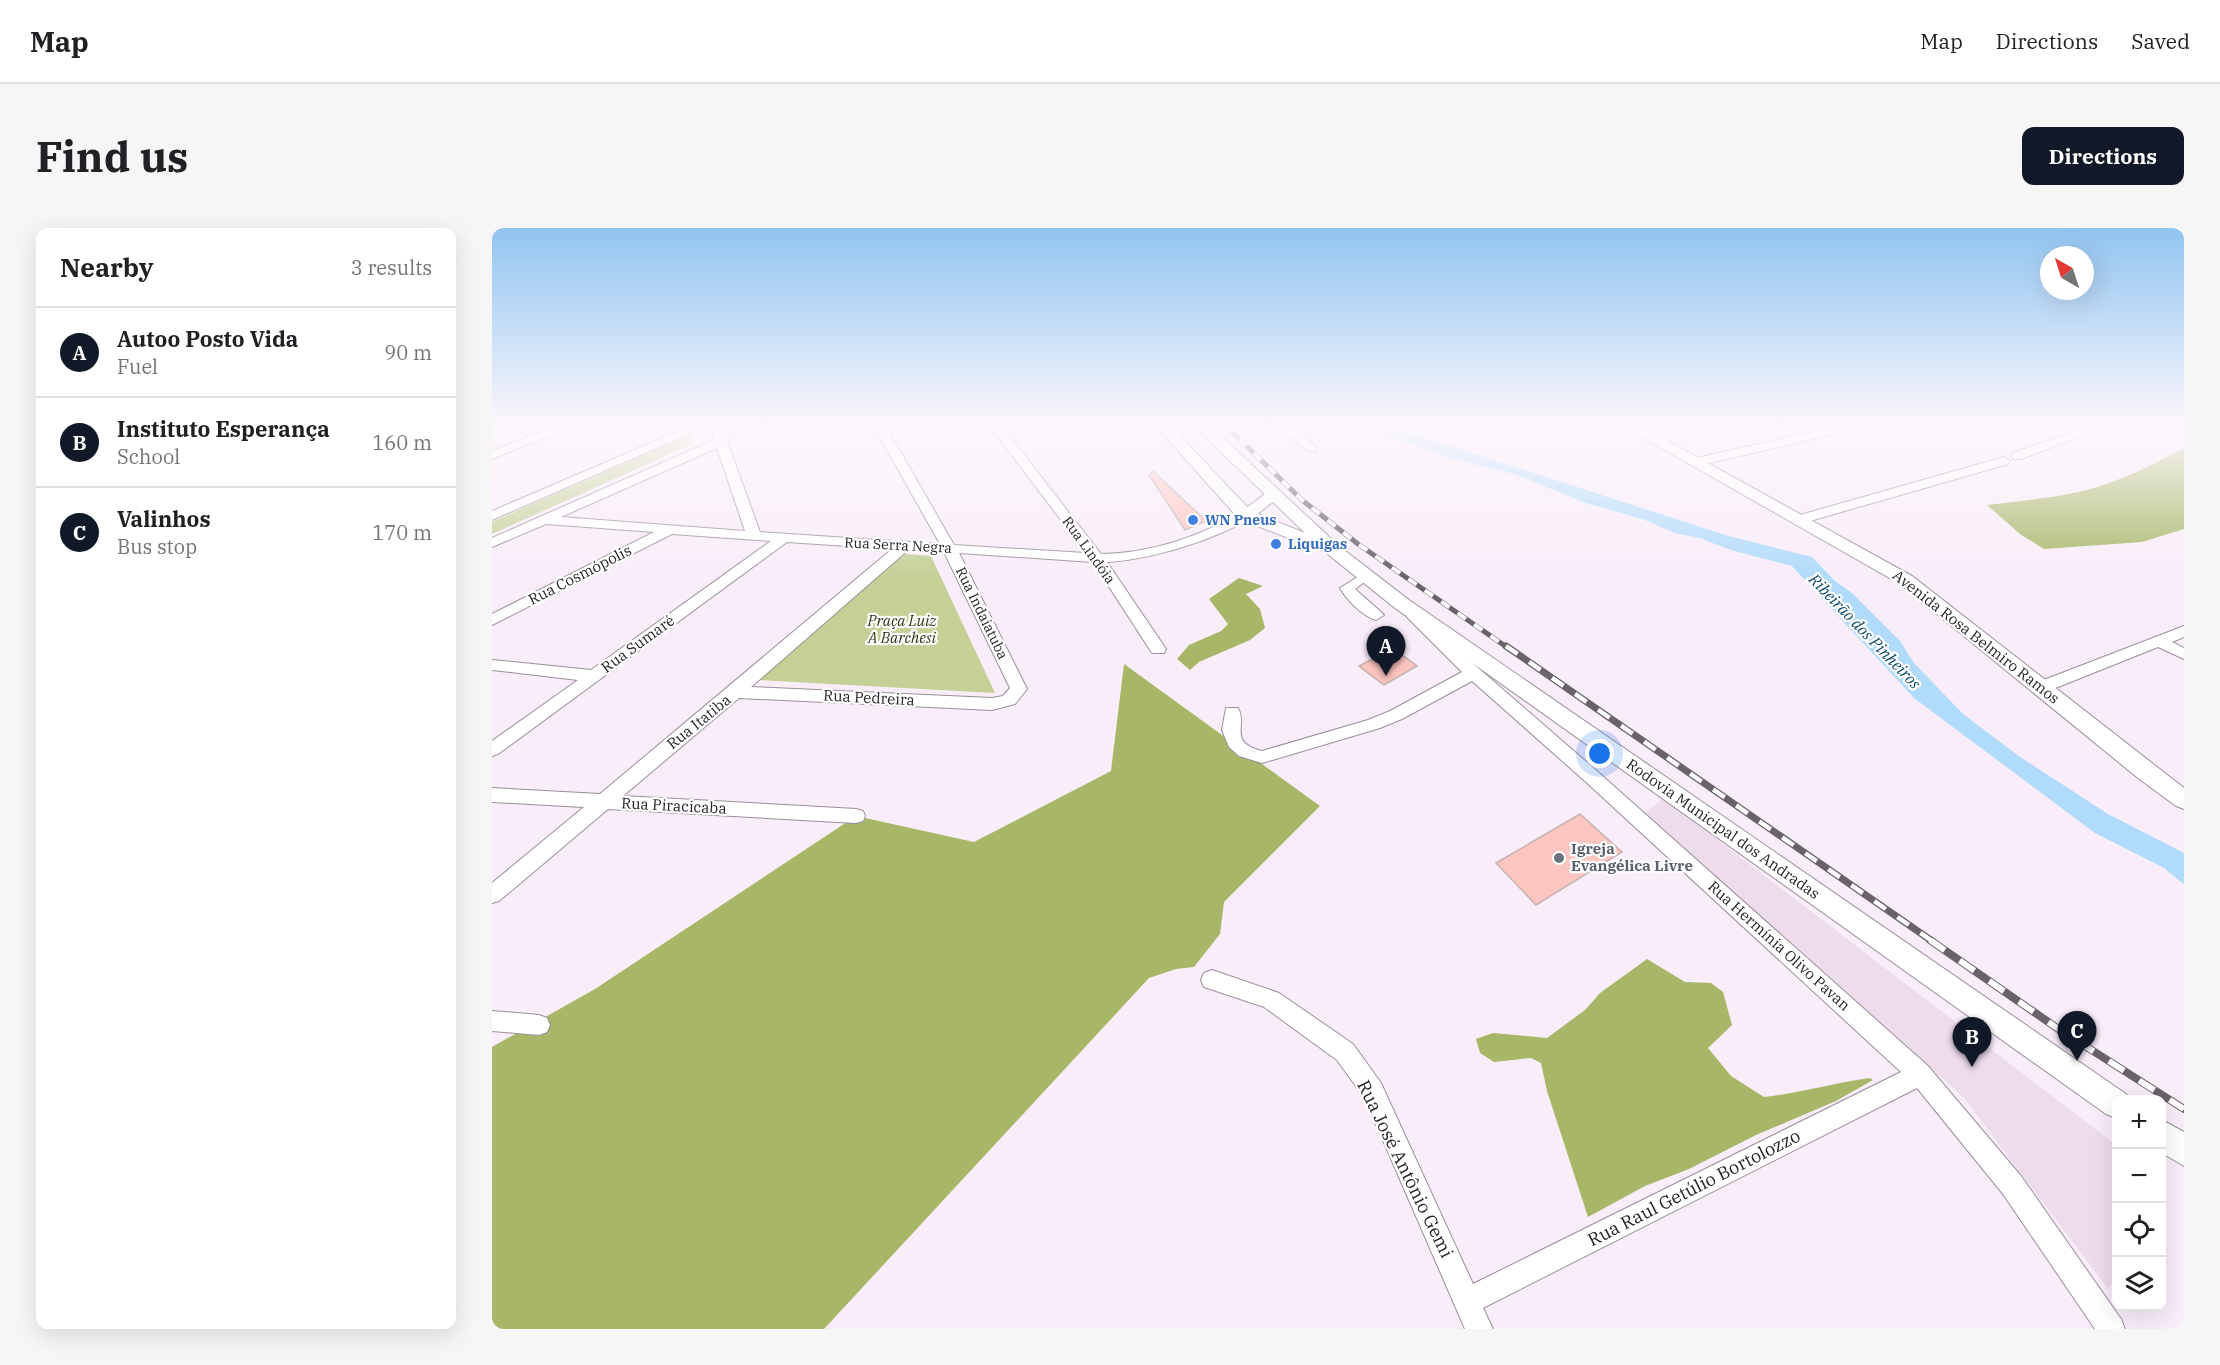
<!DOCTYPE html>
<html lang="en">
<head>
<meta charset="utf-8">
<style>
	:root { --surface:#fff; --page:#f6f6f6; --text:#202124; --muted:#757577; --line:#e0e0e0; --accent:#111827 }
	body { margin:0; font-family:"IBM Plex Serif",serif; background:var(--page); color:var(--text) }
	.controls { position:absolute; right:18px; bottom:18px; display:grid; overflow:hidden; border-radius:12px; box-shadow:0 6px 24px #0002 }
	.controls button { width:54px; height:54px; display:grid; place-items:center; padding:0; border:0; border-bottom:2px solid var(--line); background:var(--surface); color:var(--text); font:30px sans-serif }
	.compass { position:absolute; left:1548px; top:18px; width:54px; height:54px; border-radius:50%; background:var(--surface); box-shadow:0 6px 24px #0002; rotate:321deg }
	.you { position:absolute; left:1108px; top:526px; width:21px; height:21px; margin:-15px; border:4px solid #fff; border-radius:50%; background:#1a73e8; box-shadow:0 0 0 9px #1a73e833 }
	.badge { display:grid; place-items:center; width:39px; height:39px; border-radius:50%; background:var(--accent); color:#fff; font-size:20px; font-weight:700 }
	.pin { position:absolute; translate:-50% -50px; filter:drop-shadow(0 2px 3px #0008) }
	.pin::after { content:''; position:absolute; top:32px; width:21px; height:18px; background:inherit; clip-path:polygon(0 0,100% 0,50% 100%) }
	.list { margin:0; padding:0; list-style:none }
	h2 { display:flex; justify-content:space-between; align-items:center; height:78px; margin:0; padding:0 24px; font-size:26px }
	h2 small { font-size:20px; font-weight:400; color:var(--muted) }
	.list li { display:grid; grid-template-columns:39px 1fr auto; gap:18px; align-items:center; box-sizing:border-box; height:90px; padding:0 24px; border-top:2px solid var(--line) }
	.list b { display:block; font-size:22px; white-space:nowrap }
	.list p { margin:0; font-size:20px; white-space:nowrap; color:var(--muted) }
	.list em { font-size:20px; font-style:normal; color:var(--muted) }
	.icon { flex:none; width:33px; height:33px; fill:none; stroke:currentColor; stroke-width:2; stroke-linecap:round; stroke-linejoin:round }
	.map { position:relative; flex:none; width:1692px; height:1101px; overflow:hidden; border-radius:12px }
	header { display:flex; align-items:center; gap:36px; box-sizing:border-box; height:84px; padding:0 30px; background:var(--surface); border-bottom:2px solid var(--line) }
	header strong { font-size:28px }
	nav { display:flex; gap:33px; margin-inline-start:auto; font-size:21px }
	.intro { display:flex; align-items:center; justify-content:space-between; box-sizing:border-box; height:144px; padding:0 36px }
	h1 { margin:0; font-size:42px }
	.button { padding:15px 27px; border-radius:12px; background:var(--accent); color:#fff; font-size:21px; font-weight:700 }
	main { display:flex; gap:36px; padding:0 36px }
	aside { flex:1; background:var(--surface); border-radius:12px; box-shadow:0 6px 24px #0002 }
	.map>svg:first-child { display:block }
	.built { fill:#eddcec }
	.green { fill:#c4d096 }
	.forest { fill:#a8b767 }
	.water { fill:#b0dbfb }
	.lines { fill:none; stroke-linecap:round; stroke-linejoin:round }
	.stream { stroke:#b0dbfb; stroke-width:5 }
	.building { fill:#fcc5bf; stroke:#c3b2b0; stroke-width:1.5 }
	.minor-casing { stroke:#9a8f9a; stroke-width:2 }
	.major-casing { stroke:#9a8f9a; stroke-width:2 }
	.minor { fill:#fff; fill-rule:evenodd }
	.major { fill:#fff; fill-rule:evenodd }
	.rail-far2-casing { stroke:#696269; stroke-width:5 }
	.rail-far1-casing { stroke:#696269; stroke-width:7 }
	.rail-casing { stroke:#696269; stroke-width:8 }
	.rail-far2 { stroke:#fff; stroke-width:4; stroke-dasharray:10; stroke-linecap:butt }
	.rail-far1 { stroke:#fff; stroke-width:4.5; stroke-dasharray:14; stroke-linecap:butt }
	.rail { stroke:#fff; stroke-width:6; stroke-dasharray:18; stroke-linecap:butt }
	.shop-dot { fill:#3f7fe0; stroke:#fff; stroke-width:2 }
	.worship-dot { fill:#6b7280; stroke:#fff; stroke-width:2 }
	.labels { text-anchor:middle; stroke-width:4.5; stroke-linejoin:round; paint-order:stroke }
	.far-shop-label { font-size:14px; font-weight:bold; fill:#366cbe; stroke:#fff; text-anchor:start }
	.far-street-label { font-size:14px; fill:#272327; stroke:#fff }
	.street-label { font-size:15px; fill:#272327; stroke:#fff }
	.park-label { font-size:15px; font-style:italic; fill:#303613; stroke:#fff }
	.worship-label { font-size:15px; font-weight:bold; fill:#5b616d; stroke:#fff; text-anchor:start }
	.water-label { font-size:16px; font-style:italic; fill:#0e486a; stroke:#fff }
	.near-street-label { font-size:18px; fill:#272327; stroke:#fff }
</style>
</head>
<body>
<header>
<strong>Map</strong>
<nav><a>Map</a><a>Directions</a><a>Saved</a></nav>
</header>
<div class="intro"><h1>Find us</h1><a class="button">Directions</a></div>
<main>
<aside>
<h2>Nearby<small>3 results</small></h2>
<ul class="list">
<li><span class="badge">A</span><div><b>Autoo Posto Vida</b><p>Fuel</p></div><em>90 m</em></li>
<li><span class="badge">B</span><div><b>Instituto Esperança</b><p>School</p></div><em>160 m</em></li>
<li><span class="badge">C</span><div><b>Valinhos</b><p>Bus stop</p></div><em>170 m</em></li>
</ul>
</aside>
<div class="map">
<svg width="1692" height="1101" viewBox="0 0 1692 1101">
	<rect width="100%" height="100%" fill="#f9edf9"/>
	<polygon class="built" points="1171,570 1624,917 1624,1045 1617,1062 1472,870 1403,807 1150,588"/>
	<g class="green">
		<polygon points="199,206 202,215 0,306 0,294"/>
		<polygon points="411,326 439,328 503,465 267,452"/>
	</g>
	<g class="forest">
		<path d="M1692 220V301L1650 314 1552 321 1528 306 1495 277C1535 272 1579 269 1617 255 1643 246 1667 233 1692 220Z"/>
		<polygon points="747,350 771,358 754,366 768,381 773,400 758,412 707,434 698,442 685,431 697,417 729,403 736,396 717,371"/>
		<polygon points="632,436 828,578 732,674 728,706 702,739 684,741 657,750 332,1101 0,1101 0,819 103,761 364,588 482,614 619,543"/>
		<path d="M1155 731 1193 754 1219 755 1231 764 1240 797 1216 820 1239 848 1272 869C1308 865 1342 855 1378 850L1381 852 1344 873 1264 907 1197 941 1153 958 1096 989 1055 863 1049 835 1039 830 1002 834 988 825 984 811 1001 805 1055 810 1093 782 1108 765Z"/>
	</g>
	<polygon class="water" points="875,197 894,197 1233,307 1320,329 1343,353 1360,365 1408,413 1422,435 1471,486 1528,529 1616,586 1692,625 1692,650 1603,605 1422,470 1300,338 1239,322 1208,310 1183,305 1153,292 1094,275 1022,246 961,231 908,213"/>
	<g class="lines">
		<polyline class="stream" points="1677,641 1692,653"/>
	</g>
	<g class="building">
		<polygon points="661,243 714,293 693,302 657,247"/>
		<polygon points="901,420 925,438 892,457 867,438"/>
		<polygon points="1088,586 1130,624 1044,677 1004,635"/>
	</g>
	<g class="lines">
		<defs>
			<g id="minor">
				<polygon points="66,197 83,197 0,231 0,223"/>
				<polygon points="201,197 217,197 0,292 0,283"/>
				<path d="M232 197H244L235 213 268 304 448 316 381 197H393L462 317 594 325 497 197H509L609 326C667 325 732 302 776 263H786L788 266C757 304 662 332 615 334L674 421 672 425H660L601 334 467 325 535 461 523 476 500 482 247 470 131 568 364 581 371 583 373 588 371 593 364 595 116 581 7 673 0 675V655L92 579 0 574V560L108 566 400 321 295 314 6 526 0 528V513L86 452 0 442V432L99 442 279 313 180 306 0 397V386L162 304 54 296 0 319V310L222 212 219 202 225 198 230 201ZM225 220 253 303 69 289ZM416 322 452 324 518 460 511 468 500 470 259 459Z"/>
				<polygon points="786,197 799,197 825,220 823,223 815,223"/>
				<polygon points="1349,197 1371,197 1365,201 1205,238 1199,234 1205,230"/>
				<polygon points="1600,197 1618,197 1529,231 1521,231 1519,228 1521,225"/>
				<polygon points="1674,197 1692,197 1692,205"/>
				<polygon points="1512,229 1518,233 1516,236 1311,295 1301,295 1299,292 1301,289"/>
				<path d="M875 343 882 347 863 361 889 384 892 387 884 392C870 388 855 372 848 360Z"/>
				<path d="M923 384 928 386 962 419 1106 544 1436 838 1529 948 1629 1091 1633 1101H1603L1511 966 1425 860 991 1080 1001 1101H973L873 871 845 832 772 779 712 759 709 752 712 745 720 742 787 765 861 816 889 855 981 1056 1409 844 1094 554 980 453 910 491 888 500 770 535 747 528 737 519 730 502 734 480H746C756 498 735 514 770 523L876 492 898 483 970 444 915 389Z"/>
				<polygon points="1692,398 1692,409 1680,414 1692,420 1692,431 1666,419 1556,463 1544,463 1542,459 1544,455"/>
				<polygon points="0,783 47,787 55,790 58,797 55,804 47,807 0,803"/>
			</g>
			<g id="major">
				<polygon points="663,197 678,197 759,283 813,305 701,197 717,197 847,318 917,372 1634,866 1637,872 1624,872 1624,890 1614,886 903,380 833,324 747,291"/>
				<polygon points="1129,197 1147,197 1420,348 1692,560 1692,581 1684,578 1646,550 1408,356"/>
				<polygon points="1670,892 1692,904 1692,938 1670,925"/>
			</g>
		</defs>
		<use href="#minor" class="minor-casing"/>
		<use href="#major" class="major-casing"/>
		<use href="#minor" class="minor"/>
		<use href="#major" class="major"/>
		<defs>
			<polyline id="rail-far2" points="733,197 810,272 866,316 1016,420"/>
			<polyline id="rail-far1" points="1014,418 1440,713"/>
			<polyline id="rail" points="1438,712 1565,800 1692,881"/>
		</defs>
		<use href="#rail-far2" class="rail-far2-casing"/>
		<use href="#rail-far1" class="rail-far1-casing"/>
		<use href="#rail" class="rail-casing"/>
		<use href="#rail-far2" class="rail-far2"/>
		<use href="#rail-far1" class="rail-far1"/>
		<use href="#rail" class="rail"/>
	</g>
	<linearGradient id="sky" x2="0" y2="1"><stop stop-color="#91c4f0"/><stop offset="0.56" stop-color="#fcf7fc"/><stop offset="1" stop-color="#fcf7fc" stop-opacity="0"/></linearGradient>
	<rect width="1692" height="351" fill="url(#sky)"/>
	<g class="shop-dot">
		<circle cx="701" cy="292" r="6"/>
		<circle cx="784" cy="316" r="6"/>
	</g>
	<circle class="worship-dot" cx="1067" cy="630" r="6"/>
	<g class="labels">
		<g class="far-shop-label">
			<text x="713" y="297">WN Pneus</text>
			<text x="796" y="321">Liquigas</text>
		</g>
		<g class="far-street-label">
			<text transform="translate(406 317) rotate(3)" y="5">Rua Serra Negra</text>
			<text transform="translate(597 322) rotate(54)" y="5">Rua Lindóia</text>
			<text transform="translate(490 385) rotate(64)" y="5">Rua Indaiatuba</text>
		</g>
		<g class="street-label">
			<text transform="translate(88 347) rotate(-27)" y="5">Rua Cosmópolis</text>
			<text transform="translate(1484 409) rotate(38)" y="5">Avenida Rosa Belmiro Ramos</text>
			<text transform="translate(146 416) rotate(-36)" y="5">Rua Sumaré</text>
			<text transform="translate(377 470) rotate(3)" y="5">Rua Pedreira</text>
			<text transform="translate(207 494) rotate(-39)" y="5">Rua Itatiba</text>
			<text transform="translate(182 578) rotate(3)" y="5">Rua Piracicaba</text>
			<text transform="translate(1231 601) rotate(35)" y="5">Rodovia Municipal dos Andradas</text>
			<text transform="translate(1287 718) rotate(42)" y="5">Rua Hermínia Olivo Pavan</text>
		</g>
		<g class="park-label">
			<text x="410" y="398">Praça Luiz<tspan x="410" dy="17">A Barchesi</tspan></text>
		</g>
		<g class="worship-label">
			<text x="1079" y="626">Igreja<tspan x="1079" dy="17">Evangélica Livre</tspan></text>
		</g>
		<g class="water-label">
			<text transform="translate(1373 403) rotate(46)" y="6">Ribeirão dos Pinheiros</text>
		</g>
		<g class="near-street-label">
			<text transform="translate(913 941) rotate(64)" y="6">Rua José Antônio Gemi</text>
			<text transform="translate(1202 960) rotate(-27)" y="6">Rua Raul Getúlio Bortolozzo</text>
		</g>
	</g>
</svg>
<div class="controls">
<button>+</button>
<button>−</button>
<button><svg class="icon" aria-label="locate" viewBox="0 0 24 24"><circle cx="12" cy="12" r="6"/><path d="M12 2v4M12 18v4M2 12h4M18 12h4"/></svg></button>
<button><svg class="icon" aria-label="layers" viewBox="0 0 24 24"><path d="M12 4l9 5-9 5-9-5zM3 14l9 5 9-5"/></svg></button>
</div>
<svg class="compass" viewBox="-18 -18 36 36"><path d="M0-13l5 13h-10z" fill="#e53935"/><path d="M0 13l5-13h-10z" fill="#757577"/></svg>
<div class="you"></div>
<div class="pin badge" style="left:894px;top:448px">A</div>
<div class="pin badge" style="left:1480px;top:839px">B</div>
<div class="pin badge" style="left:1585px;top:833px">C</div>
</div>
</main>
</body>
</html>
